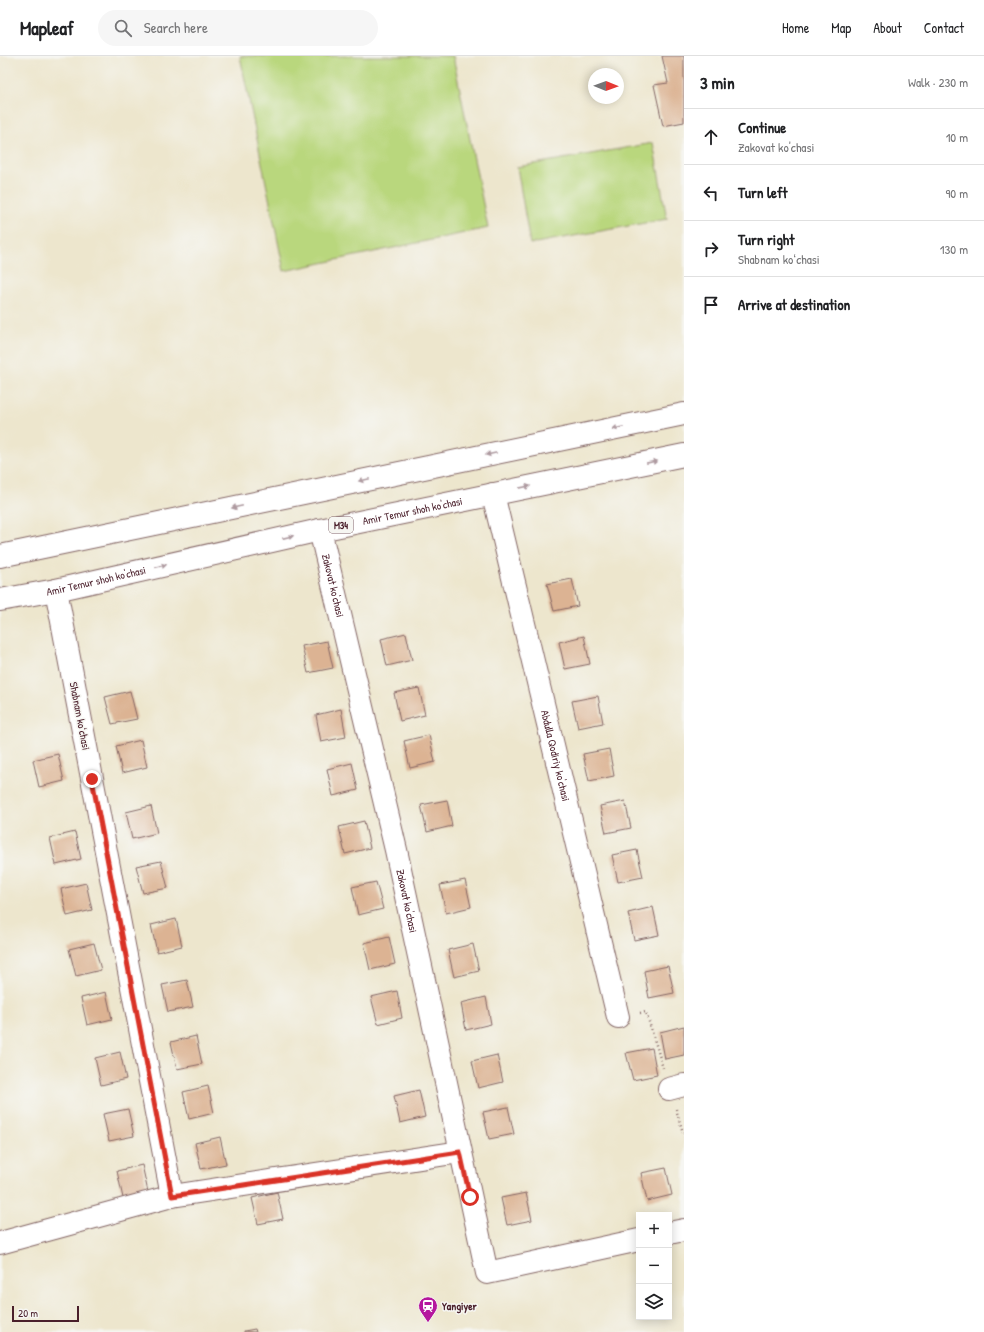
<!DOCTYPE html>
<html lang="en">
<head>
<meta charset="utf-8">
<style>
	:root { --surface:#fff; --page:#f6f6f6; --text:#202124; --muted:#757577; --line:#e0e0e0 }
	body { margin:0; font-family:"Patrick Hand",sans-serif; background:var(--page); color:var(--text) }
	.controls { position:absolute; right:12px; bottom:12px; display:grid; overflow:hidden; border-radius:0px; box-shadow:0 2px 10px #0003 }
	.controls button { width:36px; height:36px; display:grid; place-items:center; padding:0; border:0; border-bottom:1px solid var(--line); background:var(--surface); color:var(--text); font:20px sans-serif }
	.compass { position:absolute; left:588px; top:12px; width:36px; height:36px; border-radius:50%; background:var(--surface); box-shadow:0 2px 10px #0003; rotate:91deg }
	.scale { position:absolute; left:12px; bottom:10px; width:67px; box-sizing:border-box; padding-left:4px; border:2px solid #4a1f2b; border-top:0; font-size:11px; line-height:14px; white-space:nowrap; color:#4a1f2b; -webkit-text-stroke:3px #f6f6f2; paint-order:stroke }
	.stop { position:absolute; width:12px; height:12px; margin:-9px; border:3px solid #d93025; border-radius:50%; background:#fff }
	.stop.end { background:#d93025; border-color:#fff; box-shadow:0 1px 4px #0008 }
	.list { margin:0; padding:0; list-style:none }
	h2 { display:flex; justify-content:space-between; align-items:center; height:52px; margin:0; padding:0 16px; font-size:17px }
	h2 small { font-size:13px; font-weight:400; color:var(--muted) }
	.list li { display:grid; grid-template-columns:26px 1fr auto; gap:12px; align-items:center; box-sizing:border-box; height:56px; padding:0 16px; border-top:1px solid var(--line) }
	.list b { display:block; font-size:15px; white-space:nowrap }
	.list p { margin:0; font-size:13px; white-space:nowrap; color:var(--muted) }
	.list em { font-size:13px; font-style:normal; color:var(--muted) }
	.icon { flex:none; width:22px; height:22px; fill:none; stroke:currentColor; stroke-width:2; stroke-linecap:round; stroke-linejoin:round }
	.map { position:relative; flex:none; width:684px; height:1276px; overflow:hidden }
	header { display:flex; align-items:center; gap:24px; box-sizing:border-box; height:56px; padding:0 20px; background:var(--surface); border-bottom:1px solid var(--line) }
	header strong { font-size:19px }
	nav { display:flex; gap:22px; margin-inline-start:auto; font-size:14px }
	.search { width:280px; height:36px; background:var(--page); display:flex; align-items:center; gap:10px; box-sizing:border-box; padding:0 14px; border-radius:22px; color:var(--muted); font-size:15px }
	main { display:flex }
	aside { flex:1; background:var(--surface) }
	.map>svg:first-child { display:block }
	.green { fill:#b9d77d; stroke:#827b54 }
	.building { fill:#dcb393 }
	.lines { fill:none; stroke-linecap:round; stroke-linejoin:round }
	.minor-casing { stroke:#836564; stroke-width:24 }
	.trunk-casing { stroke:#836564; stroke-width:24 }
	.path { stroke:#836564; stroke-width:2.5; stroke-dasharray:1 3; stroke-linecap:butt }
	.minor { stroke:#fff; stroke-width:22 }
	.trunk { stroke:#fff; stroke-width:22 }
	.oneway { fill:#ae9aa0 }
	.route { stroke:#d93025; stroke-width:5 }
	.labels { text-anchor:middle; stroke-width:3; stroke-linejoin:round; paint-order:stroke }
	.shield { fill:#f6f6f2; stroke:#7e6067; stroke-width:1 }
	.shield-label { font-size:10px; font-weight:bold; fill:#4a1f2b }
	.street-label { font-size:11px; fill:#4a1f2b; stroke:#f6f6f2 }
	.poi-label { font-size:11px; font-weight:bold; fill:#4a1f2b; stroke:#f6f6f2; text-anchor:start }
</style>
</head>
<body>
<header>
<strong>Mapleaf</strong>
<div class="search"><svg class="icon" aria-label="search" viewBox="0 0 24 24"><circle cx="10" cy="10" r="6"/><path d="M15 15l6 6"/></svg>Search here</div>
<nav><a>Home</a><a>Map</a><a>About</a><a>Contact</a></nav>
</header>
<main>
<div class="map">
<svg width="684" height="1276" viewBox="0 0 684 1276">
	<rect width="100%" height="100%" fill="#f6f6f2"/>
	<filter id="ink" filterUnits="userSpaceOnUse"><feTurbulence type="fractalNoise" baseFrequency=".025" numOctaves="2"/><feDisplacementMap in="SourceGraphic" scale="8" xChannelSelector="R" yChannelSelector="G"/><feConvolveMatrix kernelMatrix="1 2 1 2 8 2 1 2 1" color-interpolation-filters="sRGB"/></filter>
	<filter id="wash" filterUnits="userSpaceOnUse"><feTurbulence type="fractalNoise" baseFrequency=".012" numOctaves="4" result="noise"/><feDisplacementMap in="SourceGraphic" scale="16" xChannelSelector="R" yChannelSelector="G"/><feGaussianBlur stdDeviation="0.9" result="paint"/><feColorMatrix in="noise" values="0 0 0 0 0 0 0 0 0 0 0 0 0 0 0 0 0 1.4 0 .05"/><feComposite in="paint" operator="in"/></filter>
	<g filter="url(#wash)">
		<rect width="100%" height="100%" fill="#ede6cd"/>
		<g class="green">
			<polygon points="240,0 453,0 488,172 284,215"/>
			<polygon points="653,87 667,163 530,188 517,111"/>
		</g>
		<g id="blocks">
			<g class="building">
				<polygon points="662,0 684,0 684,66 663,70 654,29 668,27"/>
				<polygon points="572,523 578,550 554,555 547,528"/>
				<polygon points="406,577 412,604 387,610 381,583"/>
				<polygon points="584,580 590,608 565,613 559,586"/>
				<polygon points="327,585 333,612 308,617 302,590"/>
				<polygon points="419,632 425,659 400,665 394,637"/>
				<polygon points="130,635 137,663 112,668 105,641"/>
				<polygon points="598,640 603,667 578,672 572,645"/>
				<polygon points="341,653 346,681 321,686 316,659"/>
				<polygon points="429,679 435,706 410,712 404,685"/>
				<polygon points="141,684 147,711 122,717 116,690"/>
				<polygon points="609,693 614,720 589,725 583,698"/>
				<polygon points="58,698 64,725 39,731 33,704"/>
				<polygon points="352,707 358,734 333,740 327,713"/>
				<polygon points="447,744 452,770 427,776 421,749"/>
				<polygon points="625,745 631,772 606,777 600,750"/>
				<polygon points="151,750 157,777 132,783 126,756"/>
				<polygon points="364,765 370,792 345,798 339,771"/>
				<polygon points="75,776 81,803 56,809 50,782"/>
				<polygon points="637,794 643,821 618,826 612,799"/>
				<polygon points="161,805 168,832 143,837 136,810"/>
				<polygon points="465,824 471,851 446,857 440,829"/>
				<polygon points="376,826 383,853 358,859 352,831"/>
				<polygon points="86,827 92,854 67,860 61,833"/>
				<polygon points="653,851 659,879 634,884 628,857"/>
				<polygon points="176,863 182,890 157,896 151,869"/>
				<polygon points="389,881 395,908 370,914 364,887"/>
				<polygon points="94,887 101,914 76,920 69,893"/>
				<polygon points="473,888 479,915 454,921 448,894"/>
				<polygon points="668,910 674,937 649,942 644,915"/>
				<polygon points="187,924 193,951 168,956 162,929"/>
				<polygon points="397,935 402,962 378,968 371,941"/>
				<polygon points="106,936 112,963 87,969 81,942"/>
				<polygon points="486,941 491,968 466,974 461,947"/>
				<polygon points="684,970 684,999 665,1003 660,976"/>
				<polygon points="196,980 202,1008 177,1013 171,986"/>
				<polygon points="652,992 657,1019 633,1024 626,997"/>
				<polygon points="120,996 126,1023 101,1029 95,1002"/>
				<polygon points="497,999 503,1026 478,1032 472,1005"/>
				<polygon points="208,1030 214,1057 189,1063 183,1036"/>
				<polygon points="419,1034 425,1061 400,1067 394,1040"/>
				<polygon points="508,1051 514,1078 489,1083 483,1056"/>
				<polygon points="128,1053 134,1080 109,1085 103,1058"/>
				<polygon points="220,1081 226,1108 201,1113 195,1087"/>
				<polygon points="142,1109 148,1136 123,1142 117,1115"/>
				<polygon points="666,1112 672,1139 647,1145 641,1117"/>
				<polygon points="277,1136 283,1163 258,1168 252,1142"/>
				<polygon points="526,1137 532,1164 507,1169 501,1142"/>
				<polygon points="255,1273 256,1276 244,1276 244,1275"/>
			</g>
		</g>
	</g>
	<g filter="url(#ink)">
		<use href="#blocks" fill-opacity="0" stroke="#836564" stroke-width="1"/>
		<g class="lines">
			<defs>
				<g id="minor">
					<path id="s1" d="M493 438 618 961"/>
					<path id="s2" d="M320 474 396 794 487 1217 639 1184"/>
					<polyline points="56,534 172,1140"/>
					<polyline points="669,1033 684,1029"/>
					<polyline points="669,1177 684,1174"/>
					<polyline points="0,1187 172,1140 460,1096"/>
				</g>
				<g id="trunk">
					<polyline points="0,500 684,358"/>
					<path id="s3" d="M0 544 56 534 320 474 684 399"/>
				</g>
			</defs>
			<use href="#minor" class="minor-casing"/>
			<use href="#trunk" class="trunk-casing"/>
			<g class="path">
				<polyline points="640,957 646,956 663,1012"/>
				<polyline points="676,1053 684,1080"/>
			</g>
			<use href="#minor" class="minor"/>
			<use href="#trunk" class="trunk"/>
		</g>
		<defs><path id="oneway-solid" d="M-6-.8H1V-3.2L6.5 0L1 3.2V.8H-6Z"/></defs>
		<g class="oneway">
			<use href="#oneway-solid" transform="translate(618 372) rotate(168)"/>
			<use href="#oneway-solid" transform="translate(491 398) rotate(168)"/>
			<use href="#oneway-solid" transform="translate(652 406) rotate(-11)"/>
			<use href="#oneway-solid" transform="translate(364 424) rotate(168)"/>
			<use href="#oneway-solid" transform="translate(525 431) rotate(-11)"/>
			<use href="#oneway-solid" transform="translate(237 451) rotate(168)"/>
			<use href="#oneway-solid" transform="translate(288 481) rotate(-13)"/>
			<use href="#oneway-solid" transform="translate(161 510) rotate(-13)"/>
		</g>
	</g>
	<g class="lines" filter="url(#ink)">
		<polyline class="route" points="92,723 172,1140 460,1096 470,1141"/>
	</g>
	<defs>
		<symbol id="station-pin" viewBox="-11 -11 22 30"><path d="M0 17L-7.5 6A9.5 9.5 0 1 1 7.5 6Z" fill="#b5179e" stroke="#f6f6f2"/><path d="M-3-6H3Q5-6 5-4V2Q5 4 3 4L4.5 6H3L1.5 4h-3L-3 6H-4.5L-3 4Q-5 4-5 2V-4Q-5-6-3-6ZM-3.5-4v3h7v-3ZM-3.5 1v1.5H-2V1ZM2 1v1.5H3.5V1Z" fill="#fff"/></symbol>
	</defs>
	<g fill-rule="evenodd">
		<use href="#station-pin" x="417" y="1239" width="22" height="30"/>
	</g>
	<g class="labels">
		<rect class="shield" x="329" y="461" width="24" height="16" rx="3"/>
		<g class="shield-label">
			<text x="341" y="473">M34</text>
		</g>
		<g class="street-label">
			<text dy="4" stroke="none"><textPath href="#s3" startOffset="422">Amir Temur shoh ko'chasi</textPath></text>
			<text dy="4" stroke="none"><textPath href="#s3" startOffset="98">Amir Temur shoh ko'chasi</textPath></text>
			<text dy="4" stroke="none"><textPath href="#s2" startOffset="57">Zakovat ko'chasi</textPath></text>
			<text transform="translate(80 660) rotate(79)" y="4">Shabnam koʻchasi</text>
			<text dy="4" stroke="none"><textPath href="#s1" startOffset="269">Abdulla Qodiriy ko'chasi</textPath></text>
			<text dy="4" stroke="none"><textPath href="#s2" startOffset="381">Zakovat ko'chasi</textPath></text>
		</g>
		<g class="poi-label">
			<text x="442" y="1254">Yangiyer</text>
		</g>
	</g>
</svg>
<div class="controls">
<button>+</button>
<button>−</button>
<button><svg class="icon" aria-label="layers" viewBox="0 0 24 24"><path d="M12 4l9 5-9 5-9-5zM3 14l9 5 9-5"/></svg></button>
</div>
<svg class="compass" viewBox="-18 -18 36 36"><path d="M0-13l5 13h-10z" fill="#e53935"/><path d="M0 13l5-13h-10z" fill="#757577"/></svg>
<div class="scale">20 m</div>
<div class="stop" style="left:470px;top:1141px"></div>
<div class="stop end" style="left:92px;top:723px"></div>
</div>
<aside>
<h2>3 min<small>Walk · 230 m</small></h2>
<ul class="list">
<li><svg class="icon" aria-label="ahead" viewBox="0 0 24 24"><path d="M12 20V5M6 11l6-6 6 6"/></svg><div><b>Continue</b><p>Zakovat ko'chasi</p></div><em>10 m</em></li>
<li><svg class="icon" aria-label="left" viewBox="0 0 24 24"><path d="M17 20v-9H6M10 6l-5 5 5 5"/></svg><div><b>Turn left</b></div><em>90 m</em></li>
<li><svg class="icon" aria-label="right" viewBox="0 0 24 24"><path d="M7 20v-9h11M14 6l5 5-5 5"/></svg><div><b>Turn right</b><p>Shabnam koʻchasi</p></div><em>130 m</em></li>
<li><svg class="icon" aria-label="arrive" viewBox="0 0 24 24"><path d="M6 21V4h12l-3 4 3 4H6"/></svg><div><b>Arrive at destination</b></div></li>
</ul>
</aside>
</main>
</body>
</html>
